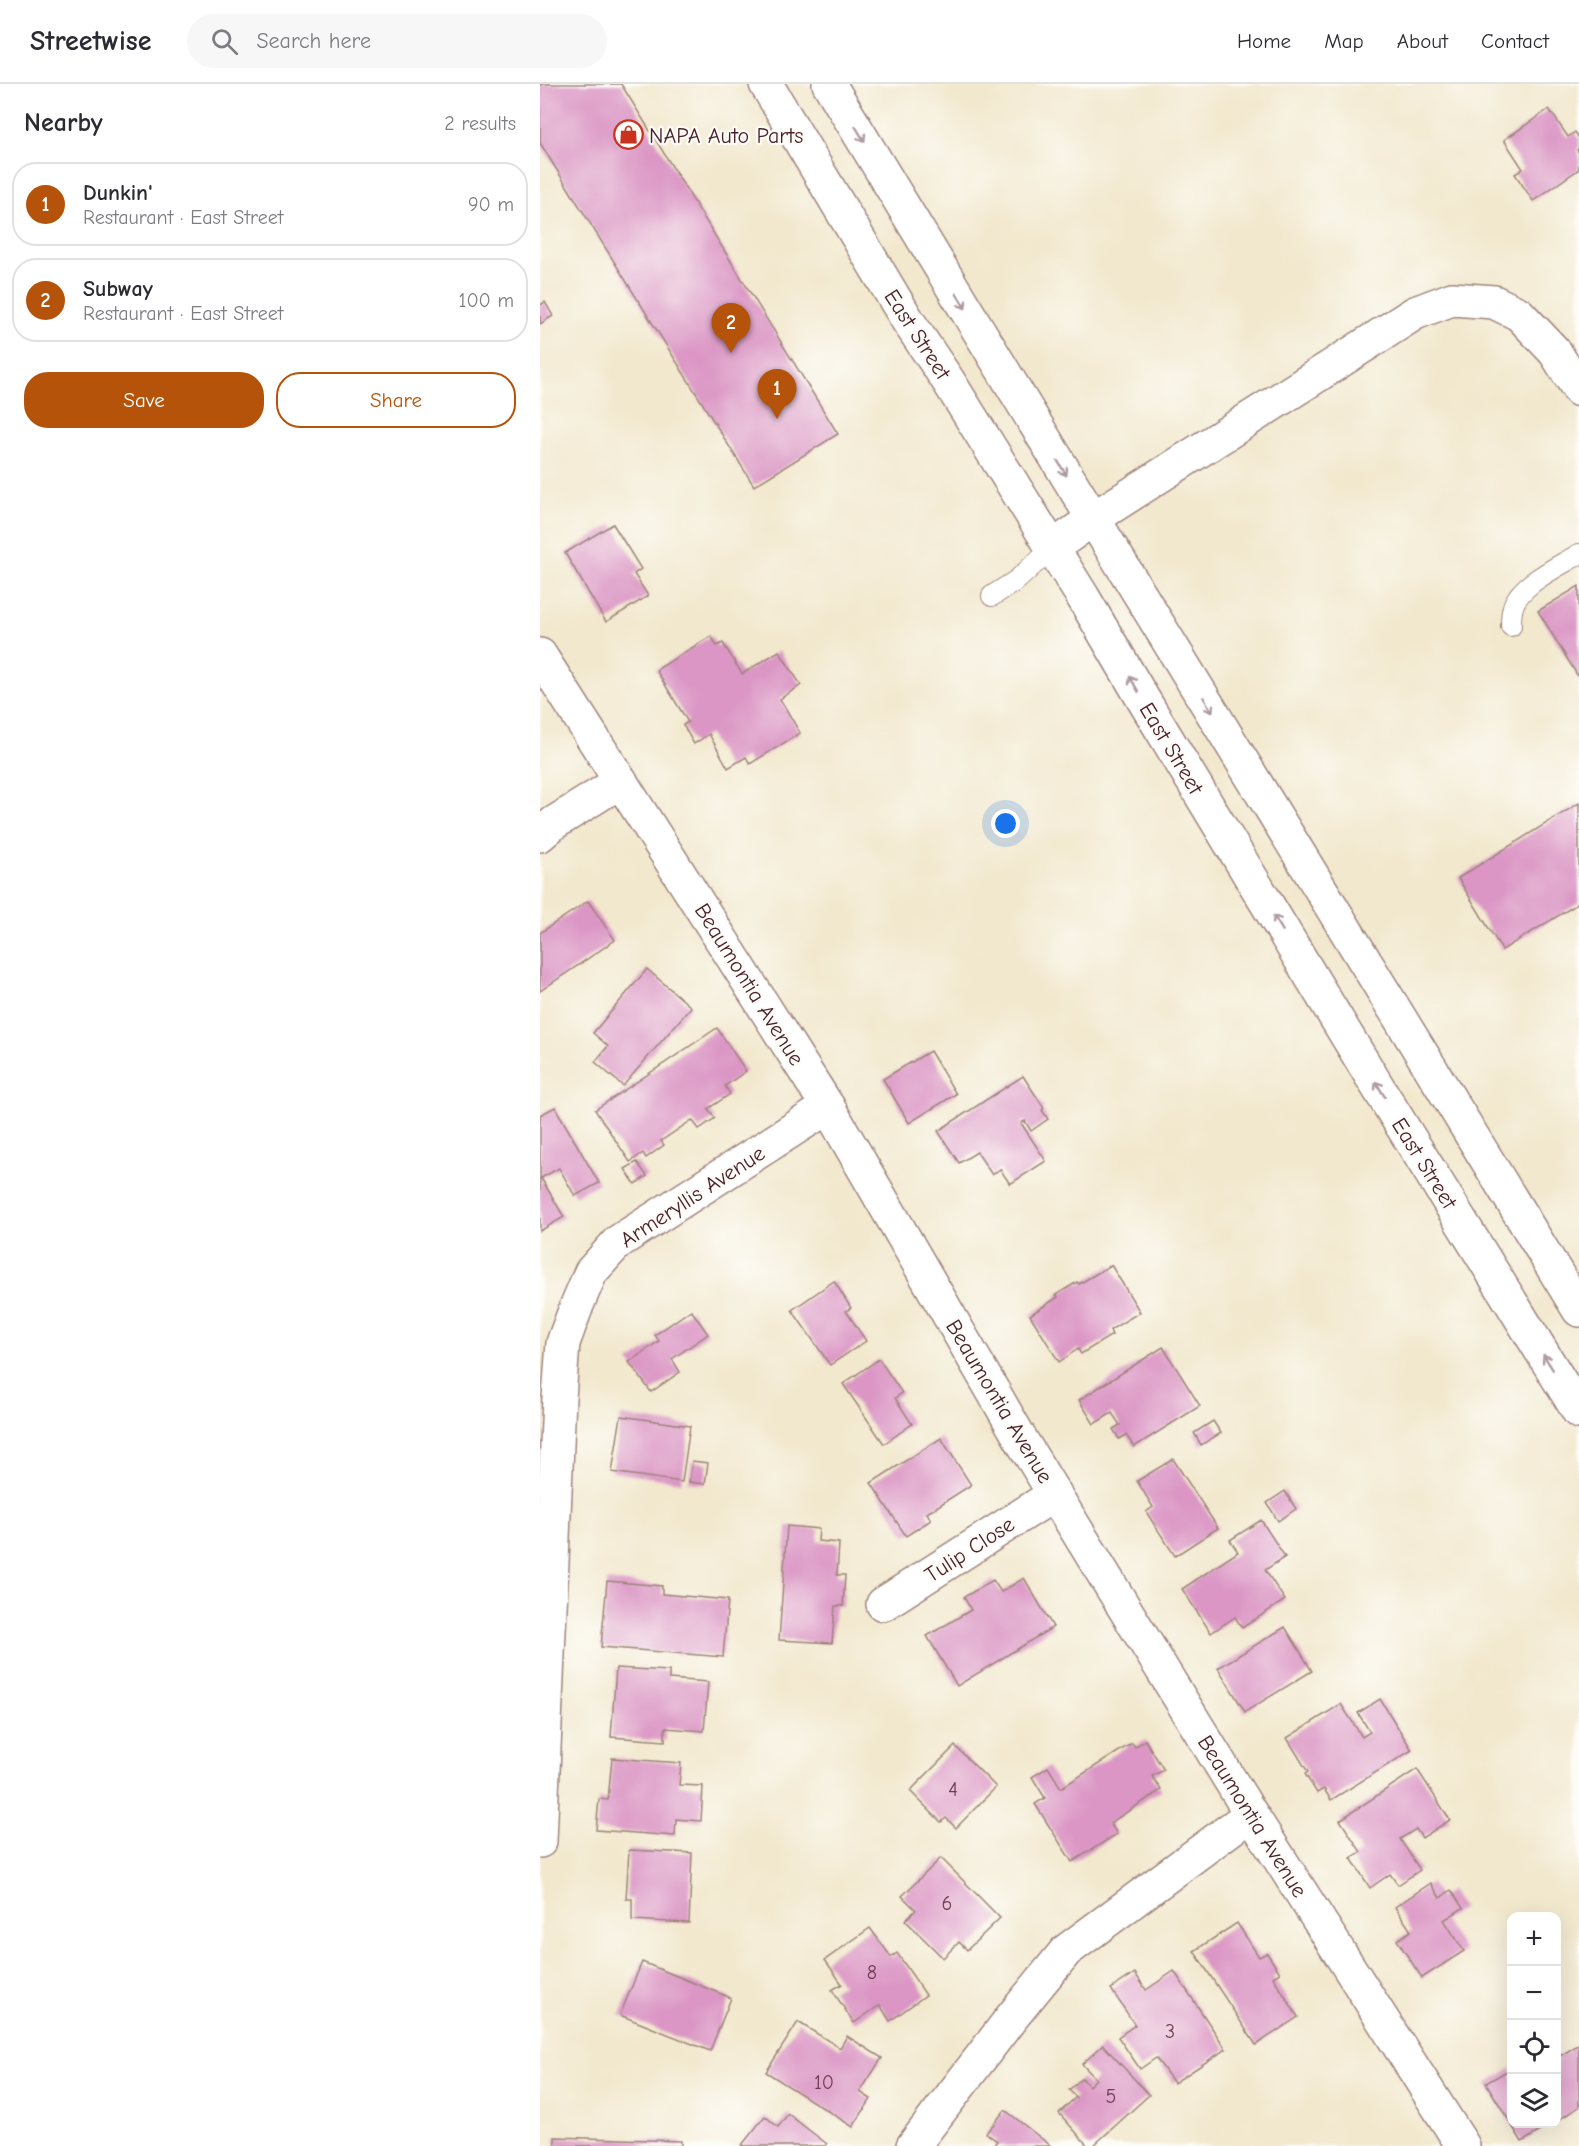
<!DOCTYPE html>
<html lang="en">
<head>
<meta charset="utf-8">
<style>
	:root { --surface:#fff; --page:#f7f7f7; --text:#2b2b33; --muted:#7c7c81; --line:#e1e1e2; --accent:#b45309 }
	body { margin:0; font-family:"Comic Neue",sans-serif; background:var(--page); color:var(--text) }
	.controls { position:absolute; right:18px; bottom:18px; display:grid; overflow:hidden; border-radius:12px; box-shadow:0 6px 24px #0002 }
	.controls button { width:54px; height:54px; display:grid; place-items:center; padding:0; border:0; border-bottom:2px solid var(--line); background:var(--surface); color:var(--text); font:30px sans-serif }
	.you { position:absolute; left:466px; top:740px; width:21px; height:21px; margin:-15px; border:4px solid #fff; border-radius:50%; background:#1a73e8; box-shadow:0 0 0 9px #1a73e833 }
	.badge { display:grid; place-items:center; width:39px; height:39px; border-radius:50%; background:var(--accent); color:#fff; font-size:20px; font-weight:700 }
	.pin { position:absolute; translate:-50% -50px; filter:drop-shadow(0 2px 3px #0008) }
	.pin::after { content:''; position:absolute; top:32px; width:21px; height:18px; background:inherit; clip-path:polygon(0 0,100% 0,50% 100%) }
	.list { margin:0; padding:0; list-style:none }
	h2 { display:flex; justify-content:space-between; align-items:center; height:78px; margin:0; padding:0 24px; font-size:26px }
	h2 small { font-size:20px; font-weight:400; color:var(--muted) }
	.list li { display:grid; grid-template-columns:39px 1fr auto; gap:18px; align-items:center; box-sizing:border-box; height:84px; margin:0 12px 12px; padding:0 12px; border:2px solid var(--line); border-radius:24px }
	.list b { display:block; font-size:22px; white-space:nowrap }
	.list p { margin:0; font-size:20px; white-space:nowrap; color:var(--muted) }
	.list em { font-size:20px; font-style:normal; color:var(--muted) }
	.actions { display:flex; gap:12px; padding:18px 24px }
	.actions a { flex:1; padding:14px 0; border:2px solid var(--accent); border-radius:24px; text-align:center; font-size:21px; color:var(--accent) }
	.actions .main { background:var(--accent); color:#fff }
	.icon { flex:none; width:33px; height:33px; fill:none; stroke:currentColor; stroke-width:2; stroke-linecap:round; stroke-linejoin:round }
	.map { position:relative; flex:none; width:1039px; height:2062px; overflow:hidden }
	header { display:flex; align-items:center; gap:36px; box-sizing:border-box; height:84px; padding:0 30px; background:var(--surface); border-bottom:2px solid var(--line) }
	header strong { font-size:28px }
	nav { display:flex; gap:33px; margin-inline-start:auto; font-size:21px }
	.search { width:420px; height:54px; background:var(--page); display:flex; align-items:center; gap:15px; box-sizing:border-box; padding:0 21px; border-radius:33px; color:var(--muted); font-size:22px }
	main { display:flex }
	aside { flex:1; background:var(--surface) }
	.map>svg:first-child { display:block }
	.building { fill:#db96c5 }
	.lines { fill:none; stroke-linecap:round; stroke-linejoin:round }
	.service-casing { stroke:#9e847c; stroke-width:22 }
	.minor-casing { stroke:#9e847c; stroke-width:36 }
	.secondary-casing { stroke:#9e847c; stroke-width:36 }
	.service { stroke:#fff; stroke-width:20 }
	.minor { stroke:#fff; stroke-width:33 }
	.secondary { stroke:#fff; stroke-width:33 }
	.oneway { stroke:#ae9aa0 }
	.labels { text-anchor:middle; stroke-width:4.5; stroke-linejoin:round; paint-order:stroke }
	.number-label { font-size:20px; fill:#6e3d52 }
	.poi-label { font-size:22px; fill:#4a1f2b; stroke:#fdfcf7; text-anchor:start }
	.street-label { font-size:22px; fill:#4a1f2b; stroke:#fdfcf7 }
</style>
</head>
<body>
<header>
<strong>Streetwise</strong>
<div class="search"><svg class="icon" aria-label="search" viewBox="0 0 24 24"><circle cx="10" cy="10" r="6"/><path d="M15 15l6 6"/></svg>Search here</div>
<nav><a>Home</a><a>Map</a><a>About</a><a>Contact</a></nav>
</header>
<main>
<aside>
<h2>Nearby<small>2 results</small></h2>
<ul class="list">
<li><span class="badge">1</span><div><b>Dunkin'</b><p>Restaurant · East Street</p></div><em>90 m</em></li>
<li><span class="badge">2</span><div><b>Subway</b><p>Restaurant · East Street</p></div><em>100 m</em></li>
</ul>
<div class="actions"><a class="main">Save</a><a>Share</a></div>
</aside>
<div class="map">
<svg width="1039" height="2062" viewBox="0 0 1039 2062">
	<rect width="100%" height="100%" fill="#fdfcf7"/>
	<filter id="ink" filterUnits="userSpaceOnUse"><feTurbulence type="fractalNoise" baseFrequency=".0167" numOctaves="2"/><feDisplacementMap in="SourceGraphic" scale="12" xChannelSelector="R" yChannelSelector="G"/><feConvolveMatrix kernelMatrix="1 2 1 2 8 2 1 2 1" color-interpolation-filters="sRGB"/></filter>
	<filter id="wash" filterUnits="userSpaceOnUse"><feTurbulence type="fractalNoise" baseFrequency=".008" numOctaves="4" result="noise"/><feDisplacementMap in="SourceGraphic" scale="24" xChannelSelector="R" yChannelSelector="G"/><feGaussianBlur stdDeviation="1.35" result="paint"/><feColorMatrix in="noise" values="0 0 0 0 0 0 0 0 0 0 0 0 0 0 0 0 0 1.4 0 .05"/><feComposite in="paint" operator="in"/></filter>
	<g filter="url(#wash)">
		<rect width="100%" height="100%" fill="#f2e8ce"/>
		<g id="blocks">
			<g class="building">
				<polygon points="0,0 81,0 298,350 214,402 0,59"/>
				<polygon points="1009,25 1028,53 1035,48 1039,54 1039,64 1037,66 1039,69 1039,85 993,117 975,90 983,85 964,56"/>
				<polygon points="5,218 13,232 0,240 0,221"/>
				<polygon points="73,440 101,485 94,490 108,512 66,538 25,469"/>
				<polygon points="1039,502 1039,594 998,527"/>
				<polygon points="171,552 177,562 183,559 202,590 239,567 261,601 240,615 260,649 210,680 206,673 188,684 169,650 154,660 143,641 148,638 116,586"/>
				<polygon points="1039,719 1039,819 962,866 918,794"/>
				<polygon points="48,817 75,856 0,907 0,849"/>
				<polygon points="107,885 151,923 83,1002 55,978 68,962 53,949"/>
				<polygon points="177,944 206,987 185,1002 190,1010 168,1025 175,1034 159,1045 152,1036 121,1057 124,1061 106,1074 103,1069 90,1078 55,1026"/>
				<polygon points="390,967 416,1010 369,1039 343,995"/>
				<polygon points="483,992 504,1024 502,1026 508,1035 491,1047 485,1037 481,1039 506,1077 470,1100 460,1085 452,1091 437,1068 419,1079 398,1047"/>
				<polygon points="15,1023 59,1099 35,1112 19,1084 1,1094 24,1133 0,1147 0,1031"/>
				<polygon points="97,1078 107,1092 95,1100 85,1085"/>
				<polygon points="571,1181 600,1228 570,1246 572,1251 541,1270 538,1265 519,1278 490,1231 518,1213 516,1211 537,1198 539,1200"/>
				<polygon points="294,1197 311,1224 306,1227 326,1257 290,1281 252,1226"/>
				<polygon points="151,1226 168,1250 132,1275 140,1288 111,1308 89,1278 119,1257 115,1251"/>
				<polygon points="623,1263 660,1322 594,1363 586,1351 579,1355 573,1345 580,1341 572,1329 554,1340 539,1316"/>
				<polygon points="339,1275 362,1309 355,1314 372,1340 344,1360 303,1300"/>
				<polygon points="81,1332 150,1342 142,1398 72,1388"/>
				<polygon points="673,1337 681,1349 661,1361 654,1349"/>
				<polygon points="401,1354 431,1401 387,1429 391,1436 366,1452 331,1399"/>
				<polygon points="633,1375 678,1444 635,1472 606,1428 613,1423 597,1397"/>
				<polygon points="152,1377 168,1379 165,1400 149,1398"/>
				<polygon points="745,1407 756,1425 738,1437 727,1419"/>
				<polygon points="721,1436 745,1473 725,1486 745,1516 702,1544 695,1533 671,1549 642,1505 698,1468 690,1456"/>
				<polygon points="247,1442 279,1445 278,1457 299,1459 297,1491 305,1491 303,1522 295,1522 292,1559 239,1556"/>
				<polygon points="484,1494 513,1543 417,1602 387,1552 431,1526 424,1513 453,1496 461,1508"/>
				<polygon points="67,1497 122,1502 122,1510 188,1516 183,1573 61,1563"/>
				<polygon points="745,1543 772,1587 705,1628 678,1584"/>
				<polygon points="76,1584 129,1587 129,1595 168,1598 164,1647 125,1644 125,1657 71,1653"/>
				<polygon points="840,1615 872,1666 791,1716 784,1705 777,1709 765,1690 768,1688 747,1654 801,1620 822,1653 830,1648 818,1629"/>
				<polygon points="605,1656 624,1686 612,1692 621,1706 570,1739 577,1750 532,1778 495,1720 505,1714 492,1693 508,1683 521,1704 592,1659 595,1663"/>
				<polygon points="415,1662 456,1703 416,1744 406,1734 401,1738 370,1707"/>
				<polygon points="72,1674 141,1679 139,1701 163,1702 161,1737 136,1735 135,1752 56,1746 59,1715 68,1716"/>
				<polygon points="877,1685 910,1736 882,1754 876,1745 860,1755 880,1786 858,1801 850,1790 830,1804 811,1774 821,1768 800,1736"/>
				<polygon points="89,1766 152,1769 149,1839 92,1836 92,1815 86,1815"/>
				<polygon points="401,1774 460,1834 427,1866 419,1858 403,1874 365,1836 376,1826 362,1812"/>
				<polygon points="891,1799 900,1814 911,1806 923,1824 904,1836 924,1867 882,1894 857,1856 871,1847 855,1823"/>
				<polygon points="697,1839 719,1873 727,1869 740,1889 733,1893 758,1933 716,1961 654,1867"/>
				<polygon points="330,1844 351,1873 357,1869 386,1911 350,1937 340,1921 314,1939 292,1906 302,1900 285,1876"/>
				<polygon points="102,1878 191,1914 170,1967 80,1931"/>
				<polygon points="634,1887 686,1965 634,1999 616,1974 600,1985 578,1953 595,1941 571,1905 595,1889 606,1906"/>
				<polygon points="258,1938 300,1964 307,1952 342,1974 320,2008 331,2015 313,2043 226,1988"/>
				<polygon points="1039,1960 1039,2023 1017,2037 1017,1974"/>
				<polygon points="563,1961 609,2011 553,2062 548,2062 519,2029 536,2013 529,2006 542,1994 549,2002 556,1995 542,1980"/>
				<polygon points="972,1984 972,2040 1012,2040 982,2058 946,1999"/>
				<polygon points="465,2026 511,2062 453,2062 457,2057 446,2049"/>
				<polygon points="248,2030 287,2060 285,2062 201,2062 225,2032 238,2043"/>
				<polygon points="15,2053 141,2057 141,2062 15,2062"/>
			</g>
		</g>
	</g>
	<g filter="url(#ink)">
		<use href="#blocks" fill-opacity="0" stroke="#9e847c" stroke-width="1.5"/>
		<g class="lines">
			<defs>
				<g id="service">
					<polyline points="452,512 477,496 512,464"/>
					<path d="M971 542C971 536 971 529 973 523 979 500 1020 482 1039 470"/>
				</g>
				<g id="minor">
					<polyline points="512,464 554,434 875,229 912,215 954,218 979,230 1015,268 1039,306"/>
					<polyline points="0,571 288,1023 483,1359 711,1730 923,2062"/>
					<polyline points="0,751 14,739 81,697"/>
					<polyline points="343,1520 515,1410"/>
					<polyline points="0,1757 19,1314 23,1259 37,1221 51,1188 78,1158 288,1023"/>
					<polyline points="373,2062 472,1933 526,1867 711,1730"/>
				</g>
				<g id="secondary">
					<polyline points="226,0 368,237 409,298 543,513 603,615 836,1000 1039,1328"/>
					<polyline points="289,0 532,400 1039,1226"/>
				</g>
			</defs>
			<use href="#service" class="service-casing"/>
			<use href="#minor" class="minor-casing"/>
			<use href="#secondary" class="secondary-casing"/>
			<use href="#service" class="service"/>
			<use href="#minor" class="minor"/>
			<use href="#secondary" class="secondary"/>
		</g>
		<defs><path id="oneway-shaft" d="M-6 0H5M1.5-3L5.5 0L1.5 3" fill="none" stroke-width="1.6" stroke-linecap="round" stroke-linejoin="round" transform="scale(1.5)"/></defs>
		<g class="oneway">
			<use href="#oneway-shaft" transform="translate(320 50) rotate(59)"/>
			<use href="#oneway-shaft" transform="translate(421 217) rotate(59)"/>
			<use href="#oneway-shaft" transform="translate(522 384) rotate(59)"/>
			<use href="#oneway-shaft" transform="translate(594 600) rotate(-120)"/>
			<use href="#oneway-shaft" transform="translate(668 621) rotate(59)"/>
			<use href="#oneway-shaft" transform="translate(738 839) rotate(-121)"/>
			<use href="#oneway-shaft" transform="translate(840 1005) rotate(-122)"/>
			<use href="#oneway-shaft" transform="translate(1008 1278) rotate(-122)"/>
		</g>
	</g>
	<defs>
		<symbol id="shop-ring" viewBox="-11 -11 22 22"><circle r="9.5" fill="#fdfcf7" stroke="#c8321e" stroke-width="1.5"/><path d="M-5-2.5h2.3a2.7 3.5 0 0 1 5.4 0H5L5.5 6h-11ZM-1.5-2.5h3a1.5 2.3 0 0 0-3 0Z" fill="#c8321e"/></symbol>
	</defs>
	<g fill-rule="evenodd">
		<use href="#shop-ring" x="72" y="34" width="33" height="33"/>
	</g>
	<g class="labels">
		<g class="number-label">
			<text x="413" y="1712">4</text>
			<text x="407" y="1826">6</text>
			<text x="332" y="1895">8</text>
			<text x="630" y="1954">3</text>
			<text x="284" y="2005">10</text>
			<text x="571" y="2019">5</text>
		</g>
		<g class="poi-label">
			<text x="109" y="59">NAPA Auto Parts</text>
		</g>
		<g class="street-label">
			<text transform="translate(378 250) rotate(57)" y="8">East Street</text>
			<text transform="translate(632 664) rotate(59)" y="8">East Street</text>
			<text transform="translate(210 900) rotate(58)" y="8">Beaumontia Avenue</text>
			<text transform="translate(885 1079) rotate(58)" y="8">East Street</text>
			<text transform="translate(152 1112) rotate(-33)" y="8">Armeryllis Avenue</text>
			<text transform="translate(460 1317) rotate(59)" y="8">Beaumontia Avenue</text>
			<text transform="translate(429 1465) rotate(-33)" y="8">Tulip Close</text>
			<text transform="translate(713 1732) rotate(58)" y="8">Beaumontia Avenue</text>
		</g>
	</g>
</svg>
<div class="controls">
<button>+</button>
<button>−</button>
<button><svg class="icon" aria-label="locate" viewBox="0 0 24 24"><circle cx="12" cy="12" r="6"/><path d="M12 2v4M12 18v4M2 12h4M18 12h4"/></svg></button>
<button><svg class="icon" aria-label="layers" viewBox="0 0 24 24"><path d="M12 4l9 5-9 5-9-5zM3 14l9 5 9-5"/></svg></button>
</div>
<div class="you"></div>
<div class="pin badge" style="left:237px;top:335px">1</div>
<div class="pin badge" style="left:191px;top:269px">2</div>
</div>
</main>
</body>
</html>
